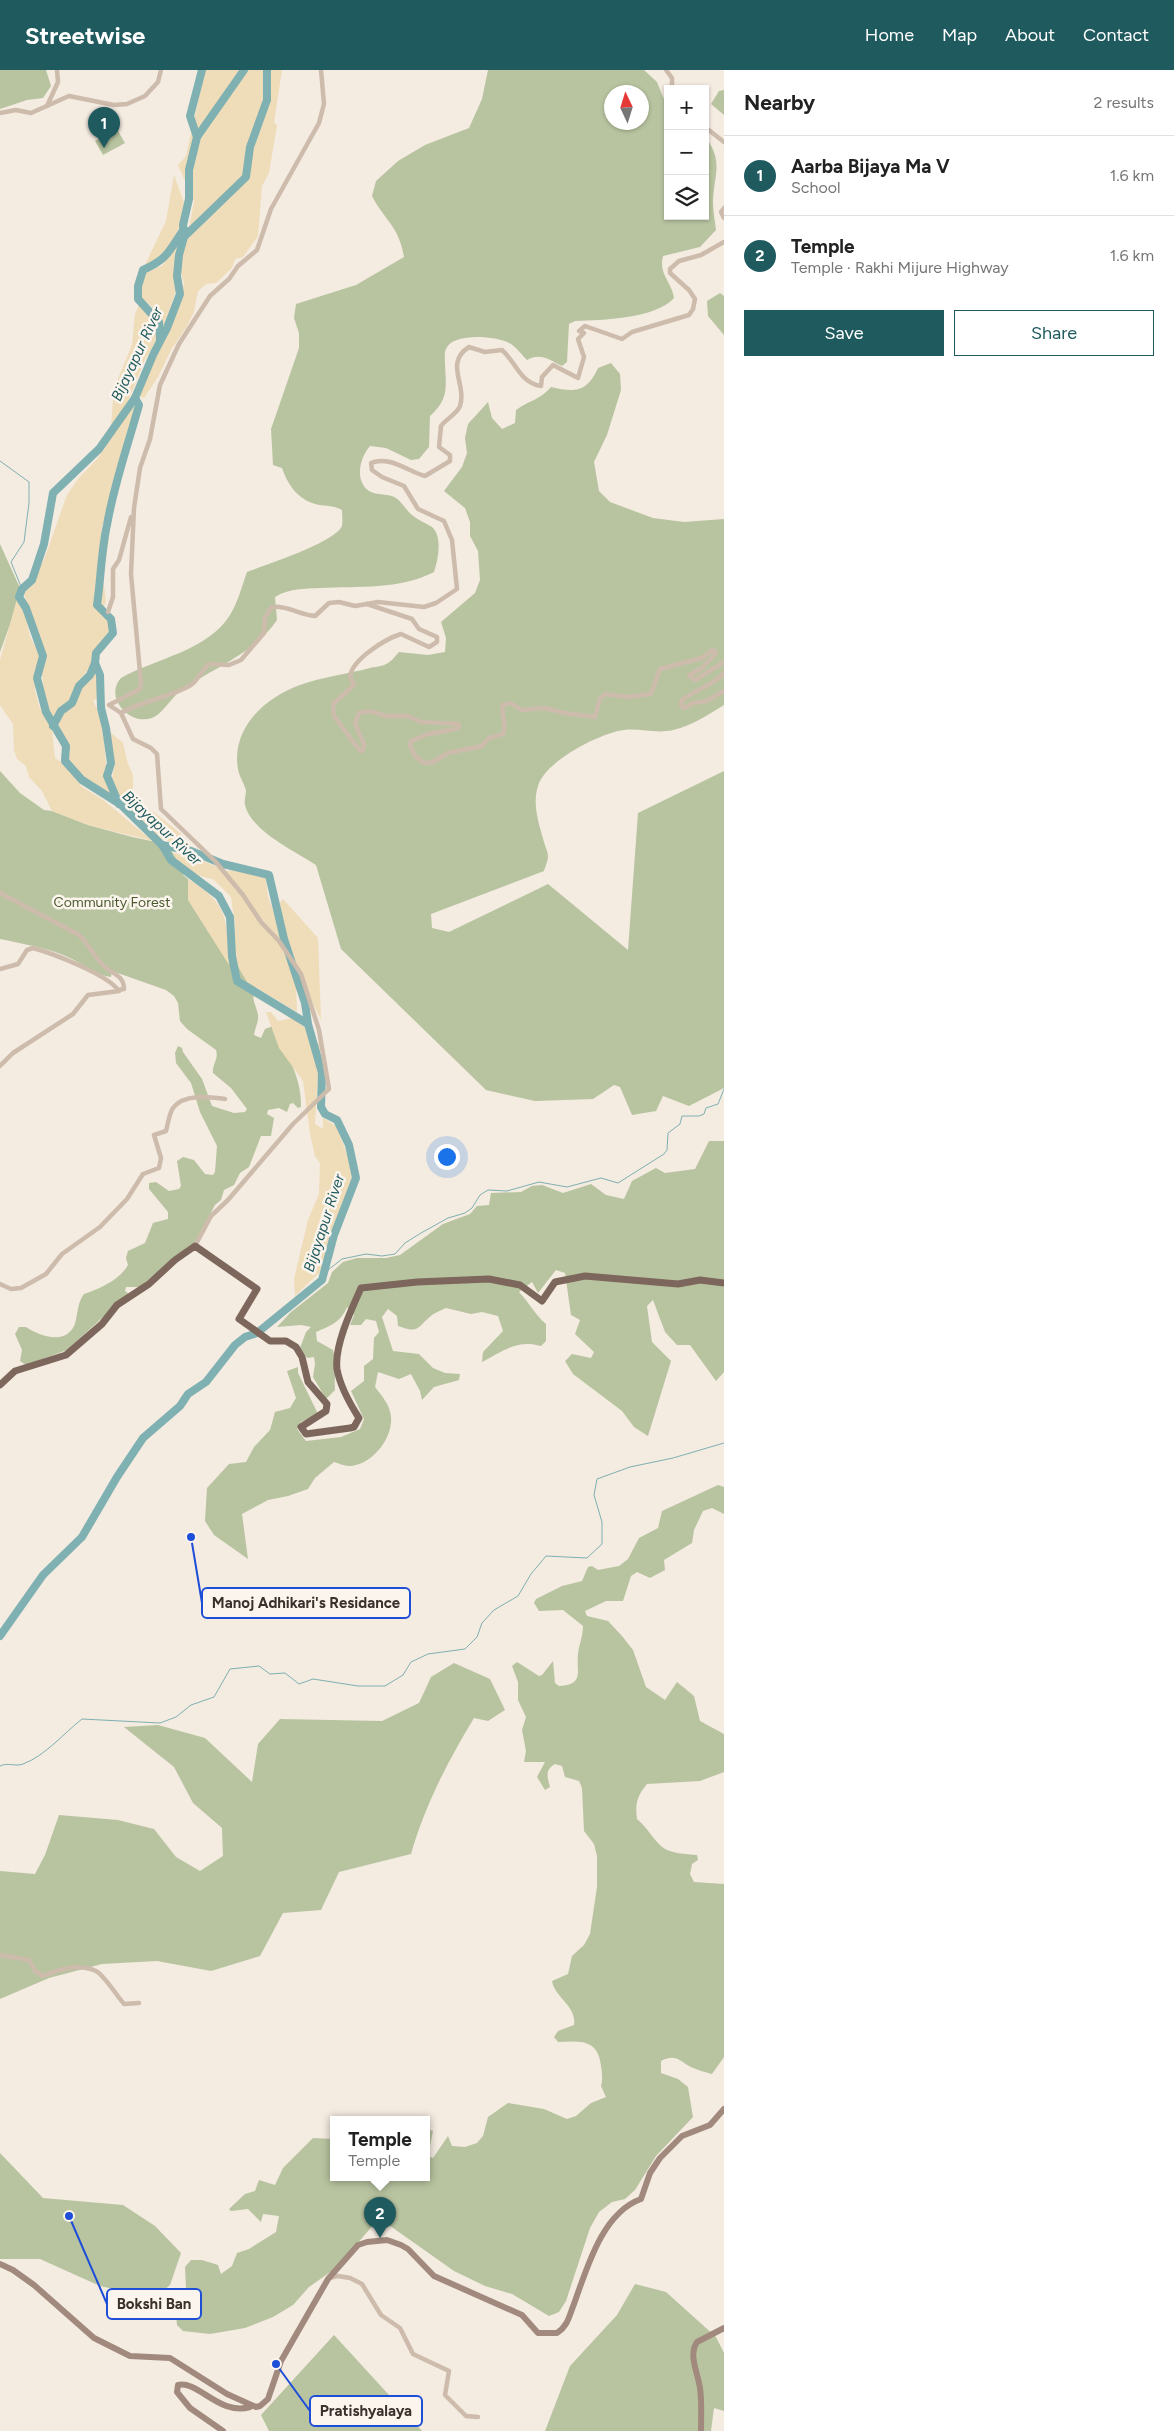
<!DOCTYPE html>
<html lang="en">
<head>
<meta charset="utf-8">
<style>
	:root { --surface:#fff; --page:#f6f6f6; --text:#222; --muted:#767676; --line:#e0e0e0; --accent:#1f5a5e }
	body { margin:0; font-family:Figtree,sans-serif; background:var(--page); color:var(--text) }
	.controls { position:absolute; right:15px; top:15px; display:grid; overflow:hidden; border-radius:0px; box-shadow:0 1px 4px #0004 }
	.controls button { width:45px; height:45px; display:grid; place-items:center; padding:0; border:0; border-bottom:1px solid var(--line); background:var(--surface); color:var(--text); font:25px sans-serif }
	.compass { position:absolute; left:604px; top:15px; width:45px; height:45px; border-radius:50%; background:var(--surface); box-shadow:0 1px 4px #0004; rotate:356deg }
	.you { position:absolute; left:446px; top:1086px; width:18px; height:18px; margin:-12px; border:4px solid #fff; border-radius:50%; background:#1a73e8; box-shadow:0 0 0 8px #1a73e833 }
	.badge { display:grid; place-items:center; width:32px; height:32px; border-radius:50%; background:var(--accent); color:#fff; font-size:16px; font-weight:700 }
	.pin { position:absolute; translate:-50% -41px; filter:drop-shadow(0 1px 2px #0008) }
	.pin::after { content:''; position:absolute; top:26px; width:18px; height:15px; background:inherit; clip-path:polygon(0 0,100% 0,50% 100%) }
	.popup { position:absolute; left:330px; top:2046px; width:100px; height:65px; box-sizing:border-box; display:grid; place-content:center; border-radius:0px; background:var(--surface); filter:drop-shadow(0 1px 4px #0005); font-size:16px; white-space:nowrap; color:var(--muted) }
	.popup b { font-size:19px; color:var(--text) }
	.popup::after { content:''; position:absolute; left:50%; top:100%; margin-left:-10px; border:10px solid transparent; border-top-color:var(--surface) }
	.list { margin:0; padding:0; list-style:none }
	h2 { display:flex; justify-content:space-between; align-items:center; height:65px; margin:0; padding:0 20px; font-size:21px }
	h2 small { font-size:16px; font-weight:400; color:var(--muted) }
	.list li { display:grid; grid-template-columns:32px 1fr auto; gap:15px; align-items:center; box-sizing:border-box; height:80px; padding:0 20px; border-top:1px solid var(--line) }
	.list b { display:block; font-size:19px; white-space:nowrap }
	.list p { margin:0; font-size:16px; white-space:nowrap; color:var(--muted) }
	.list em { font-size:16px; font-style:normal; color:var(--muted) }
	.actions { display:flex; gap:10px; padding:15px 20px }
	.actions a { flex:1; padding:11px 0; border:1px solid var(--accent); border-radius:0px; text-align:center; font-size:18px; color:var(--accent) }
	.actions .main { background:var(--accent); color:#fff }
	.icon { flex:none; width:28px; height:28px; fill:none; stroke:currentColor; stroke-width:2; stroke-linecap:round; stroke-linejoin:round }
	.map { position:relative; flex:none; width:724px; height:2361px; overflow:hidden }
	header { display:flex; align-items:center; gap:30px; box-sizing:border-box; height:70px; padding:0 25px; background:var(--accent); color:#fff }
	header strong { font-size:24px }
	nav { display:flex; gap:28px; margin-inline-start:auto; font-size:18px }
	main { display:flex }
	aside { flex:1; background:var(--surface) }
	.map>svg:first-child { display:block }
	.green { fill:#b8c4a0; fill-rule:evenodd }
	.sand { fill:#efdcb8 }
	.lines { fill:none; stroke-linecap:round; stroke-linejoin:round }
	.stream { stroke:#7fb0b2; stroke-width:1 }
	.river { stroke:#7fb0b2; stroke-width:8 }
	.street { stroke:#cdbbac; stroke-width:4.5 }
	.secondary { stroke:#a18a7d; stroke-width:6 }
	.primary { stroke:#7d675c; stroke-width:7 }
	.labels { text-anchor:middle; stroke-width:5; stroke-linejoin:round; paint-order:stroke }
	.park-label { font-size:14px; fill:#4a5a2e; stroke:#fbf5ee }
	.water-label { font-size:15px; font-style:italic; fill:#1f5a5e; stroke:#fbf5ee }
	.leader { fill:none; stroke:#1d4ed8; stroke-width:2 }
	.callout-dot { fill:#1d4ed8; stroke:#fbf5ee; stroke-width:2 }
	.callout { fill:#fbf5ee; stroke:#1d4ed8; stroke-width:2 }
	.callout-label { font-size:15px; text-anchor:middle; font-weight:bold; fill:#3b302b }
</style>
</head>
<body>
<header>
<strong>Streetwise</strong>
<nav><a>Home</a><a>Map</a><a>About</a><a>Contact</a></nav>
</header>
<main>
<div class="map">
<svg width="724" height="2361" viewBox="0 0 724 2361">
	<rect width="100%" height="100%" fill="#f4ebe1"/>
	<g class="green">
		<polygon points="0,0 46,0 51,16 43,28 27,30 0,39"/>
		<path d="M488 0H644L657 12 668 39V146H705V66C724 92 714 103 713 132 713 142 715 151 716 160L700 177 663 186C658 204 672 212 674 228 655 249 602 250 575 251L569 254 567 292 562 296C550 290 540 282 527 290 522 285 517 278 511 274 498 266 453 262 446 279 444 283 445 289 445 294 446 318 449 329 430 346L429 377 419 389 411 390 386 378 370 376C360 387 354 411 369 421 377 426 389 423 396 428 402 432 406 440 412 445 418 450 426 453 432 457 443 467 438 490 434 502 400 520 357 516 320 518 305 519 289 518 275 527L277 550C253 585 212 598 179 622 171 629 161 645 152 648 128 656 104 626 121 608 154 589 208 581 230 545 238 532 242 516 247 502 265 495 336 472 342 456 343 451 342 445 342 440 332 434 322 437 312 433 296 427 287 413 282 398L273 395 271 359 299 278V263L294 248 296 234 356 215 404 187C399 156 385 151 372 126L376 111 398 91 425 75 469 58 482 29ZM612 22H642V52H612Z"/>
		<polygon points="724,20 724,45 711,34 719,21"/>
		<polygon points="117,59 125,73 103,85 95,71"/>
		<polygon points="720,223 724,226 724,265 708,246 707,231"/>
		<path d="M611 293 620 304 621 320 607 365 594 392 599 421 610 432 653 448 684 452 724 449V635C708 645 691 656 673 660 656 664 641 658 624 660 600 663 545 691 538 716 532 735 539 754 544 772 545 776 548 782 548 786 548 791 545 797 544 801L431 844 432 858 449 862 548 814 628 880 638 743 724 701V1018L689 1036 663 1026 656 1041 632 1045 620 1017 614 1015 593 1029 535 1031 486 1020 341 879 316 795C295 781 251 761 245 735 244 730 246 725 246 720 244 713 239 706 238 699 231 659 264 628 300 615 322 607 347 604 370 598 375 597 384 596 388 593 392 591 396 585 399 582L428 585 445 582 446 568 441 552 475 523 480 510 478 481 470 466V452L465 438 444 421 462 397 467 383 465 368 468 354 488 332 492 348 502 359 515 353 516 340C530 330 540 330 551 317 575 323 587 322 598 298Z"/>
		<polygon points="0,474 20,518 12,549 0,582"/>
		<path d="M0 701 20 723 44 740 52 741 88 755 132 767 161 773 170 778 177 790 186 798 183 805 188 809C191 835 215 858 230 878 240 891 247 905 256 918 250 930 256 933 258 945 259 951 255 958 254 965L261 968 265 959 273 956C286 983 302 1007 301 1037L298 1038 293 1033 290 1034 287 1042 279 1038 268 1040 267 1044 274 1048 271 1066H261L249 1097 240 1103 234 1115 224 1120 221 1130 215 1135 195 1172 140 1217H126L125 1221 128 1223 126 1226 67 1280 26 1295 20 1291 22 1280 15 1264 19 1257H26C38 1265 62 1275 73 1258 78 1251 76 1234 84 1224 99 1219 120 1210 128 1195L126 1188 128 1181 145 1173 153 1153 168 1149V1142L149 1119V1113L156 1112 169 1121 179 1119 181 1116 177 1091 183 1087 194 1090 205 1104 213 1105 215 1102 217 1076 200 1042 191 1013 176 993 175 983 178 976 182 978 183 982 202 1009 212 1036 234 1043 245 1042 247 1039 231 1018 213 1003C212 994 219 989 216 980L187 959 180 951 178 933 174 926 166 920 112 901 111 907C96 905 85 896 72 889 51 878 23 874 0 869Z"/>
		<path d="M709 1071H724V1302L716 1311 690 1275H677L665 1262 653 1230 647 1236 652 1272 671 1291 648 1366 634 1357 622 1341 573 1304 565 1291 572 1284 591 1288 594 1282 575 1264 580 1250 571 1245 565 1203 556 1200 538 1223 532 1212 519 1222C529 1232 535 1245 546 1254V1271L541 1276C517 1269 503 1281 482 1292L483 1282 503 1261 498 1246 482 1242 471 1244 446 1238C442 1240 436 1242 432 1245 416 1258 420 1264 398 1256L397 1246 388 1239 382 1247 393 1281 419 1284 433 1298 445 1303 460 1304 459 1310 434 1317 422 1330 420 1321 411 1304 399 1309 378 1302 375 1317C382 1326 390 1335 391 1347 393 1369 371 1396 349 1396 344 1396 338 1393 334 1392L315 1408 308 1419 288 1426 268 1430 242 1444 248 1489 214 1465 205 1451 207 1418 229 1394 246 1392 254 1377 270 1360 275 1342 290 1338 296 1328 287 1301 298 1297V1303L318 1344 301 1352 297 1359 306 1371 341 1367 360 1359 364 1349 351 1321 364 1311V1296L373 1289 374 1268 379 1262 376 1251 366 1249 361 1255H350L354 1245 347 1237C341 1252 330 1256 316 1262L317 1271 333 1280C337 1292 334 1307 335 1320L326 1329 313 1307 315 1294 314 1287 307 1288 300 1278 306 1262 311 1257 301 1255 277 1257 291 1242 328 1213 332 1202 343 1192 357 1188H386L400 1185 443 1154 470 1144 477 1136 489 1135 491 1123 521 1122 532 1116 542 1115 563 1123 591 1114 606 1125 624 1129 632 1111 656 1098 665 1103 695 1099Z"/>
		<path d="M718 1415 724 1417V1444L712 1438 703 1441 694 1460 692 1473 664 1490 665 1500 650 1508 637 1502 631 1506 623 1531H606L585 1541 587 1546 608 1551 622 1566 633 1580 646 1617 665 1630 677 1612 694 1626 700 1651 724 1664V1702L700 1711 647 1714C637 1726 635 1734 637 1749 647 1757 652 1768 661 1776 670 1784 686 1784 697 1785L698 1790 692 1794 690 1804 694 1812 724 1814V1987L712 2004C705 2002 697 2000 691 1997 680 1991 675 1983 661 1991V2003L678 2009 688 2017 693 2047 656 2086 635 2120 625 2129 612 2132 599 2142 590 2158 566 2231 559 2242 549 2246 512 2224 485 2216 454 2201 386 2153H375L336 2198 309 2217 293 2235 273 2247 245 2258 210 2264 183 2261 177 2255 176 2246 186 2218 185 2197 191 2190H202L218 2195 221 2204 232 2196 237 2183 249 2179 276 2162 279 2146 263 2144 261 2152 248 2139 231 2141 229 2139 245 2124 255 2121 259 2110 275 2115 283 2098 313 2068 334 2069V2107H426V2058L433 2061 428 2086 433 2088 448 2066 452 2076 465 2077 477 2073 483 2066 488 2047 508 2033 544 2039 567 2049 576 2046 591 2033 606 2027 601 2016C603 2009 602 2003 601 1996 598 1969 581 1971 558 1972L554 1967 558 1961 574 1955C577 1936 555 1928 552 1911L568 1904 572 1886 584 1875 590 1864 597 1817V1786L594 1774 584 1761 582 1718 579 1711 565 1707 562 1696 555 1694C545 1700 547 1706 550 1717L545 1720 537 1707 545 1692H524L526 1681 522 1660 526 1647 518 1630V1612L512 1596 517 1592 539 1606 542 1605 553 1591 555 1613 559 1616C585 1615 576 1601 578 1584 579 1575 583 1566 583 1556L563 1540 539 1541 534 1533 536 1529 562 1516 582 1511 588 1497 592 1496 598 1500 619 1496 628 1489 639 1468 658 1458 662 1441Z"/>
		<path d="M454 1593 490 1609 505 1640 488 1651 474 1648C448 1691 425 1735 411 1784L339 1802 321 1840 283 1843 260 1886 211 1901 157 1891 102 1894 49 1908 0 1929V1801L35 1804 45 1785 59 1745 118 1750 154 1759 176 1787 200 1801 223 1786 222 1758 193 1733 174 1697 124 1657 158 1655 205 1668 252 1712 258 1674 280 1649 382 1651 419 1633 431 1607Z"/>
		<polygon points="0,2083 43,2128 123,2135 155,2156 181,2183 170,2215 155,2228 100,2216 40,2189 0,2189"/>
		<polygon points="635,2214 666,2222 716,2267 724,2283 724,2341 714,2338 711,2361 545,2361 570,2296 617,2245"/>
		<polygon points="334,2265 422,2361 269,2361 261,2345"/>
	</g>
	<g class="sand">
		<polygon points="205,0 282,0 274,52 277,55 269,103 262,116 258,166 243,187 235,189 232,198 216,213 206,214 198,221 194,242 186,258 172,278 158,307 144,328 139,326 148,293 157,284 177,239 184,214 180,197 182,181 189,167 250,105 252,79 270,26 265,29 249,72 245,107 189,159 194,131 178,95 186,86"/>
		<polygon points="174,105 184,133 179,158 166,184 145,195 166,151"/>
		<path d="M181 166 184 167 175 185 178 215 163 258C160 245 152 236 141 227L139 213 146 203 163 195Z"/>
		<path d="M143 234C149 242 157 250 158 261 159 272 148 282 144 292 134 315 128 339 111 357L113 329 117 311 132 275 135 244 139 235Z"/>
		<polygon points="134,331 137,335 127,362 101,462 107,463 109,469 103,509 106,531 102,542 108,550 110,560 100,573 91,596 79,611 69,632 62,636 53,649 44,627 42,602 45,586 24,524 44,490 67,425 78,409 98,388"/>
		<polygon points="20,518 30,567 40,585 35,602 35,620 39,636 52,660 55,688 67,696 82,717 102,729 144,764 161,773 88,755 52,741 42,721 29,707 26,696 17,689 14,680 13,654 0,635 0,590"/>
		<path d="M95 597 97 604V628L93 631C110 659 101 696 112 726L79 705 68 689 67 674 55 655 65 642 75 633 80 617 89 610Z"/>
		<polygon points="110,662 123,673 128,694 133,705 133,728 136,734 155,743 180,763 192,779 161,769 121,734 112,708 114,699"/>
		<polygon points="173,783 191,786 227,801 241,800 266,808 268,827 275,845 296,917 297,942 247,912 234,890 235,854 231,827 213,809 196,805 177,790"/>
		<path d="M188 809C229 834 227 850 229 895L188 830Z"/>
		<polygon points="283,829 318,868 321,950 295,896 286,870 279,834"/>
		<polygon points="266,942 271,942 278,951 293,948 309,961 320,975 315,1054 323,1059 323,1048 336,1056 349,1089 352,1109 332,1161 320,1202 295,1226 294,1209 308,1150 319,1124 320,1093 315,1086 310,1064 303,1011 279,978"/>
	</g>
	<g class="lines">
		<g class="stream">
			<polyline points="0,391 29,412 29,433 24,472 11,492 22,519"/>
			<polyline points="322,1210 328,1200 342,1189 366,1184 382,1186 395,1184 405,1173 421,1163 448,1148 465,1143 472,1138 480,1125 488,1120 507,1121 539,1112 567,1117 601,1108 618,1113 664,1084 667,1080 668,1063 680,1054 682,1046 699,1046 704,1044 706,1038 718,1034 724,1019"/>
			<path d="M0 1696C8 1692 15 1697 23 1694 45 1686 64 1663 82 1649L160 1653 176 1647 191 1635 214 1627 230 1599 259 1596 270 1604 285 1603 299 1614 313 1609 358 1616H385L403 1605 411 1592 428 1584 465 1579 477 1567 482 1553 494 1540 518 1526 531 1504 546 1486 587 1488 602 1474V1452L594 1425 597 1409 630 1397 673 1388 724 1373"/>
		</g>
		<g class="river">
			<polyline points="197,67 244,0"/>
			<polyline points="184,167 246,107 250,77 267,30 267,0"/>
			<path d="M160 269 159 252 138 229V216L143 200C168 189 169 181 184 159"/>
			<polyline points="95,593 100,605 101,638 106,658 111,693 107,706 119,734"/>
			<path d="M53 656 61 641 72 633 79 616 90 605 95 593 96 583 113 563 111 549 97 535C101 508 101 482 107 455 114 414 128 375 139 335L135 328"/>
			<polyline points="162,775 191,781 223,794 269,805 284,869 305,933 308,954"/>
			<polyline points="0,1566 43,1505 82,1467 117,1407 143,1368 180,1336 188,1324 206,1312 235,1275 245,1267 257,1263 322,1210 334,1165 356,1108 349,1075 337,1050 325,1044 321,1037 322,1003 308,954 237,911 232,886 230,847 219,826 171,790 162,775 120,734 82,710 65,691 66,676 46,642 37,608 43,586 26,538 19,527 22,519 32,510 44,474 53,423 99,379 135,328 153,285 167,258 180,224 177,206 179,185 184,167 183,155 189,129 189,100 197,67 190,46 202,0"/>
		</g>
		<g class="street">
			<polyline points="666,0 672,8 672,19"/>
			<polyline points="47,36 58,12 57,0"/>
			<polyline points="0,43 16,40 31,43 69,26 114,35 127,34 145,26 158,12 161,0"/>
			<polyline points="705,57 724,72"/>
			<polyline points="724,138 721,142 724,148"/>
			<path d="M367 534 412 549 419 559 437 567V572L429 577 401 564C385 569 353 589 350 606L354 615 333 634 334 646 360 681H363L364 674 355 653 359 643 370 641 386 646H407L421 652 459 654V657L455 659 428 664 411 671 410 675 415 686 424 693 433 692 448 683 482 676 489 668 503 664C508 654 500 645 503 635L511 633 521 640 545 638 564 643 595 647 600 629 605 624 627 627 651 624 660 599 702 588 712 580 715 581 716 583 702 598 689 605 695 610 724 592"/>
			<polyline points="108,542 113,527 113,499 119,490 131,447"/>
			<path d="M724 603C712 616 695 620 682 630L681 635 684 638 693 633 707 631 724 621"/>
			<path d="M121 643C143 630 169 628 191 615 198 610 202 600 209 594L229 595 241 590 264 563 265 547 272 537C287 535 300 545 315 546L329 533 339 532 355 536 378 532 424 537 436 533 457 519 452 470 444 451 418 439 404 416 382 407 372 400 371 393C389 385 409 402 425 406L450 391V385L439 377 441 356C446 349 457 344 460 336 467 314 444 293 469 277L485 282 502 280C516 292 520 313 541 316L542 307 553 295 578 308 584 287 578 269 584 263 579 261 585 256 622 269 632 262 689 245 693 239 695 229 689 220 670 203V199L679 191 701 185 724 172"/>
			<path d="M0 823 79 865C89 874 94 887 104 896 112 904 124 905 124 919L118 920C108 905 52 883 33 878L27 880 18 894 0 899"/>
			<polyline points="0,996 13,983 73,944 88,925 119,921"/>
			<polyline points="195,1176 211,1146 228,1130 293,1054 329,1019 319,960 301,904 279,871 261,852 243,825 215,791 161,739 157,684 151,678 133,669 121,643 109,635 140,619 141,613 131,504 134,438 140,398 150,369 160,315 179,274 210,226 229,209 238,196 257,180 271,139 319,53 324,34 321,0"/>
			<path d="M0 1214 11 1219 21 1218 46 1204 62 1184 100 1157 127 1129 143 1104 159 1098 161 1088 154 1065 166 1061C168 1054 169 1044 173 1038 184 1023 210 1027 225 1029"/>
			<path d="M0 1885 29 1890 35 1901 43 1906C59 1899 79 1893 96 1901 104 1905 117 1926 124 1934L139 1933"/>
			<polyline points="329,2208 338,2206 350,2208 362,2214 381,2245 400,2258 413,2284 449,2301 445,2325 466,2346 478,2347"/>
		</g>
		<g class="secondary">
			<path d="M0 2194 13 2200 34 2215 94 2268 130 2286 170 2288 227 2324 256 2337 260 2336 268 2329 281 2291 328 2209 358 2175 367 2172 387 2170 401 2175 408 2179 434 2206 522 2245 538 2263H557C568 2256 569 2246 574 2234 587 2198 602 2143 641 2129L650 2103 660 2088 682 2066 710 2055 724 2039"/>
			<path d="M223 2361 190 2338 177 2322 178 2315C198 2310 219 2346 250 2337"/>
			<path d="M701 2361C701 2347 702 2332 700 2318 698 2303 688 2285 697 2272L724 2258"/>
		</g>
		<path class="primary" d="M0 1315 15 1301 66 1285 102 1254 117 1235 149 1214 175 1190 195 1176 257 1219 239 1249 270 1271H286L296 1277 302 1287 308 1312 327 1334 326 1341 301 1357 306 1364 350 1358 354 1357 359 1348C350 1334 340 1316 337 1299 334 1276 352 1238 361 1218L417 1212 489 1209 520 1215 542 1231 555 1212 585 1206 678 1214 700 1210 724 1213"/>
	</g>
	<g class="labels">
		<g class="park-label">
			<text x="112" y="837">Community Forest</text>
		</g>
		<g class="water-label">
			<text transform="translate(137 284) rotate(-65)" y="5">Bijayapur River</text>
			<text transform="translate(162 758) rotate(43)" y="5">Bijayapur River</text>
			<text transform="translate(324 1153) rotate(-72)" y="5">Bijayapur River</text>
		</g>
	</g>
	<path class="leader" d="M191 1467L202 1533M69 2146L107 2234M276 2294L310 2341"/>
	<g class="callout-dot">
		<circle cx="191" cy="1467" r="5"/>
		<circle cx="69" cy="2146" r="5"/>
		<circle cx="276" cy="2294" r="5"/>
	</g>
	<g class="callout">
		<rect x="202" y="1518" width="208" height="30" rx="5"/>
		<rect x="107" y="2219" width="94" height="30" rx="5"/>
		<rect x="310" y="2326" width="112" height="30" rx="5"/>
	</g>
	<g class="callout-label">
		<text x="306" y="1538">Manoj Adhikari's Residance</text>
		<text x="154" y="2239">Bokshi Ban</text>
		<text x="366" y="2346">Pratishyalaya</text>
	</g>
</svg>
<div class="controls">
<button>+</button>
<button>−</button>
<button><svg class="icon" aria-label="layers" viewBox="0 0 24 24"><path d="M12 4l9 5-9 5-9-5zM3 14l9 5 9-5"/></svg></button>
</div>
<svg class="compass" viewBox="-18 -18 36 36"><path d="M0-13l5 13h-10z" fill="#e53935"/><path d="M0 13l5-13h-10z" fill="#767676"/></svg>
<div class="you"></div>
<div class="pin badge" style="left:104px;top:78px">1</div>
<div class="pin badge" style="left:380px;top:2168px">2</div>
<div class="popup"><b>Temple</b>Temple</div>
</div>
<aside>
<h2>Nearby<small>2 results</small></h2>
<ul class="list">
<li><span class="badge">1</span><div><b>Aarba Bijaya Ma V</b><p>School</p></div><em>1.6 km</em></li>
<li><span class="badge">2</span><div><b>Temple</b><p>Temple · Rakhi Mijure Highway</p></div><em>1.6 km</em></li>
</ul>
<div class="actions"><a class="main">Save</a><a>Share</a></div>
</aside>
</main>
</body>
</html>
